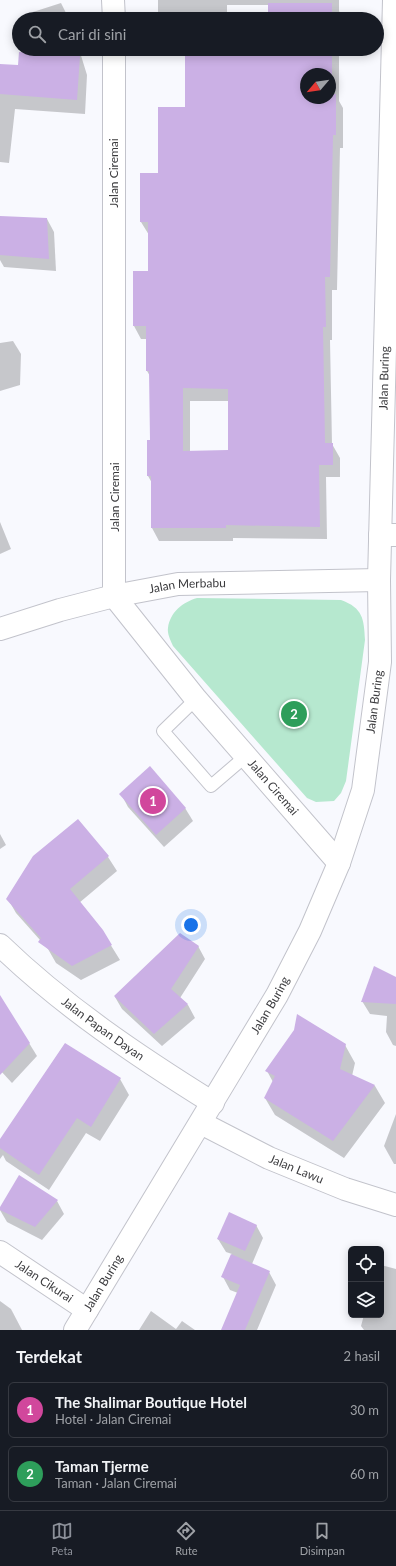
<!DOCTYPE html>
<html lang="id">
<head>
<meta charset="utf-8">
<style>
	:root { --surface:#171b24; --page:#20242c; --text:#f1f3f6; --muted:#9ea1a6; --line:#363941; --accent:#8c9099 }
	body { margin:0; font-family:Lato,sans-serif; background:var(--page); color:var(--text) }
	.controls { position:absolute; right:12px; bottom:12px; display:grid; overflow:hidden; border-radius:6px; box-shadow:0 2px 10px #0003 }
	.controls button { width:36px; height:36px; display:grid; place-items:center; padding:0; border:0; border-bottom:1px solid var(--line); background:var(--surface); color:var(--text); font:20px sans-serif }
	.compass { position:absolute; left:300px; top:68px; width:36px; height:36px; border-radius:50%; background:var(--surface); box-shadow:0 2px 10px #0003; rotate:241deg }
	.you { position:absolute; left:191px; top:925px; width:14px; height:14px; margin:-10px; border:3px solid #fff; border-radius:50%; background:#1a73e8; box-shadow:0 0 0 6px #1a73e833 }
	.badge { display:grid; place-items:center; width:26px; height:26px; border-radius:50%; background:var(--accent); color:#fff; font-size:13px; font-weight:700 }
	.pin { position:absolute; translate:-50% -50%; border:2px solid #fff; box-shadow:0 1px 4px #0006 }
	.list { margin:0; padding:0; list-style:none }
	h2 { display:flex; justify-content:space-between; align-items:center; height:52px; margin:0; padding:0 16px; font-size:17px }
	h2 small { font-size:13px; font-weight:400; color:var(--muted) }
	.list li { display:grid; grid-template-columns:26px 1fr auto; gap:12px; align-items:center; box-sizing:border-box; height:56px; margin:0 8px 8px; padding:0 8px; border:1px solid var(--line); border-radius:6px }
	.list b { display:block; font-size:15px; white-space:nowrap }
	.list p { margin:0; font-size:13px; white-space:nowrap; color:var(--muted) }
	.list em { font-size:13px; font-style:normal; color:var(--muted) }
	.icon { flex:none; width:22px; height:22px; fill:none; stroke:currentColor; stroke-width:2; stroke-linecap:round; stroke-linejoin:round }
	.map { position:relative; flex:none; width:396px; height:1330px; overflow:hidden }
	.search { position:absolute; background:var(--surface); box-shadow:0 2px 10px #0003; left:12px; right:12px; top:12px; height:44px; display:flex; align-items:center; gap:10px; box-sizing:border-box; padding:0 14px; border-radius:22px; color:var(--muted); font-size:15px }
	.sheet { height:180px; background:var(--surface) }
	nav { display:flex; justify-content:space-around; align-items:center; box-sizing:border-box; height:56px; border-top:1px solid var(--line); background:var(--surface); font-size:11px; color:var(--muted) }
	nav a { display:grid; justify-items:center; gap:2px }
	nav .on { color:var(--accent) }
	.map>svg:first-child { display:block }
	.green { fill:#b6e8cf }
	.shadow { fill:#0003; fill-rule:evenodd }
	.building { fill:#cbb0e5; fill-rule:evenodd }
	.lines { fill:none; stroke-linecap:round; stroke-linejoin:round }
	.lane-casing { stroke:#c2c3cb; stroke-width:14 }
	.street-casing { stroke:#c2c3cb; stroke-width:24 }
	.secondary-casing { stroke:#c2c3cb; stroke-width:24 }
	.lane { stroke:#fff; stroke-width:12 }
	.street { stroke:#fff; stroke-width:22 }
	.secondary { stroke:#fff; stroke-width:22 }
	.labels { text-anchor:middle; stroke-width:3.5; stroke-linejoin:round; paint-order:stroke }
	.street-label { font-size:12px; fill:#3b3b3e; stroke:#fff }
</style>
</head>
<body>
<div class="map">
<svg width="396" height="1330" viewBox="0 0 396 1330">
	<rect width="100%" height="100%" fill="#f8f9fe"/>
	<path class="green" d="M197 598 341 600C363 608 364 619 365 640L346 781 341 793 334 801 316 802 307 798 173 646C171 641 167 634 168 628 170 612 183 602 197 598Z"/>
	<g class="shadow">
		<polygon points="158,0 339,0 339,11 343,19 269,19 269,5 227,5 227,19 158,19"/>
		<polygon points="61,3 69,19 34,19 33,12"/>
		<polygon points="42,49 79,49 87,75 85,114 15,109 9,163 0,162 0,65 19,66 43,55"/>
		<path d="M186 49H339V101L343 108V148H340L337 290H332V340H330L332 444 340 458V477H326L327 539 233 538V541H159L152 528V483L148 476 151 441 150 376 147 371V339H141L134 326 149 272V235L141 222 186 108ZM306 74H330V98H306ZM190 401H229V451L190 452Z"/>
		<polygon points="47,219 54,232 56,271 4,267 0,260 0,230"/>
		<polygon points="13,341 21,354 20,385 0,391 0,343"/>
		<polygon points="0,522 11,549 0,554"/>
		<polygon points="121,794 185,808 193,821 164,847 128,807"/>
		<polygon points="78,820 108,857 117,871 79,903 102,931 120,960 81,980 56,963 48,949 16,913 8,899"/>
		<polygon points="0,834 6,845 0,849"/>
		<polygon points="198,946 205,959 180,998 188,1005 195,1018 162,1046 122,1009 115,997"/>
		<polygon points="396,978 396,1046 393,1045 386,1032 387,1016 370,1014 362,1001"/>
		<polygon points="0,1019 29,1043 37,1056 12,1083 0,1070"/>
		<polygon points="65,1044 120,1079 129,1095 100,1141 86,1133 49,1190 6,1161 3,1155 0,1159 0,1141"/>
		<polygon points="345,1045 355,1063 352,1076 375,1086 385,1103 344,1158 275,1115 265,1098 273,1082 267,1071"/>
		<polygon points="396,1114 396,1164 394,1164 384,1146"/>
		<polygon points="57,1201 64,1214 42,1240 7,1222 0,1210"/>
		<polygon points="256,1225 263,1238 252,1264 269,1272 276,1285 257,1330 222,1330 238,1293 230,1290 223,1277 232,1254 226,1252 218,1239"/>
		<polygon points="381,1265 396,1269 396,1330 364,1330 361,1326 364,1315 381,1315"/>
		<polygon points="0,1301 11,1309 22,1330 0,1330"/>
		<polygon points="151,1311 176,1329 182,1321 195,1330 139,1330"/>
	</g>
	<g class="building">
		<rect x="268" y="3" width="64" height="16"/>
		<path d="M252 49H332V94H336V135H333L330 277H325L326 327H323L325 443H333V465H319L320 527 226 525V528H151V476H147V440H150L149 371H146V326H133V271H148V222H140V173H158V107H185V55L252 56ZM306 74H330V98H306ZM183 388 228 389V450L183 451Z"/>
		<polygon points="19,52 80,56 77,100 0,94 0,64 18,65"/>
		<polygon points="0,216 47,218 49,259 0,255"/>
		<polygon points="150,766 186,808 156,835 119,794"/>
		<polygon points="78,819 109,856 70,889 103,930 112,945 72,966 38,942 41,938 6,899 33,856"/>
		<polygon points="180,933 199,946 171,989 188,1004 154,1034 114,996"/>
		<polygon points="374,966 396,977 396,1004 361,1002"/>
		<polygon points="0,995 30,1043 0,1075"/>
		<polygon points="297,1014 346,1044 340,1069 375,1085 333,1141 264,1098 275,1076 265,1071 294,1030"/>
		<polygon points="65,1043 121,1078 91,1127 77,1118 39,1175 0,1148 0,1139"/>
		<polygon points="19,1175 58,1200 35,1227 0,1210 0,1207"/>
		<polygon points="229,1212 257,1225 245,1251 217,1239"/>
		<polygon points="231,1254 270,1271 245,1330 221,1330 240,1285 221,1277"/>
	</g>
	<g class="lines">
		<defs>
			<polyline id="lane" points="196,699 163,731 211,786 246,756"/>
			<g id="street">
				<polyline points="113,0 114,19"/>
				<polyline points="114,49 114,596"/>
				<polyline points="380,535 396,535"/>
				<path id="s1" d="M0 945C63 1006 139 1057 213 1103"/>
				<path id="s2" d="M201 1123 269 1158 345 1189 396 1205"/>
				<path id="s3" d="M0 1252 87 1310"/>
			</g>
			<g id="secondary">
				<path id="s4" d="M114 596 196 699 339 863"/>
				<path id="s5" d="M0 629 60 610 114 596 178 584 379 580"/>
				<path id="s6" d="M75 1330 277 995 310 931 339 863 363 790 380 662 379 580 394 0"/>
			</g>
		</defs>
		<use href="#lane" class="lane-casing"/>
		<use href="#street" class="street-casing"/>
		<use href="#secondary" class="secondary-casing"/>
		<use href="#lane" class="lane"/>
		<use href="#street" class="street"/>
		<use href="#secondary" class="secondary"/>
	</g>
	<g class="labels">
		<g class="street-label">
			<text transform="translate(114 173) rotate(-90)" y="4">Jalan Ciremai</text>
			<text dy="4" stroke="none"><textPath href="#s6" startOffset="1027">Jalan Buring</textPath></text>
			<text transform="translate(115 497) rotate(-90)" y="4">Jalan Ciremai</text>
			<text dy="4" stroke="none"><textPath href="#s5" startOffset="193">Jalan Merbabu</textPath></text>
			<text dy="4" stroke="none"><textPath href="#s6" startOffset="703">Jalan Buring</textPath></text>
			<text dy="4" stroke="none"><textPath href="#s4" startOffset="249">Jalan Ciremai</textPath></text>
			<text dy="4" stroke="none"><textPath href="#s6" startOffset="379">Jalan Buring</textPath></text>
			<text dy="4" stroke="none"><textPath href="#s1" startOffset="133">Jalan Papan Dayan</textPath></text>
			<text dy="4" stroke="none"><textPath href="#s2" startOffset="106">Jalan Lawu</textPath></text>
			<text dy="4" stroke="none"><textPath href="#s3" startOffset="53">Jalan Cikurai</textPath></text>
			<text dy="4" stroke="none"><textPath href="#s6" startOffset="55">Jalan Buring</textPath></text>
		</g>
	</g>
</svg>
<div class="controls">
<button><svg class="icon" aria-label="locate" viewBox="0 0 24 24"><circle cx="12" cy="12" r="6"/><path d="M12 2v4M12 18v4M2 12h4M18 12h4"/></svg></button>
<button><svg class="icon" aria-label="layers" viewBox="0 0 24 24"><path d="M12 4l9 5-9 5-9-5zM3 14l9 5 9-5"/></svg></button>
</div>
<svg class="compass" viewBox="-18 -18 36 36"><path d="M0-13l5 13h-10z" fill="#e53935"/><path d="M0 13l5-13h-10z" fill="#9ea1a6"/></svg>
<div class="you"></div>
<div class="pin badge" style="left:153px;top:801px;background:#d1479c">1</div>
<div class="pin badge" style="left:294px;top:714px;background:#2e9e5b">2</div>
<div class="search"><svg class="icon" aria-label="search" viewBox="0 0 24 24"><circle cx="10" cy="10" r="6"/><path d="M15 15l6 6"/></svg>Cari di sini</div>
</div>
<section class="sheet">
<h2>Terdekat<small>2 hasil</small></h2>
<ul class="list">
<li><span class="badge" style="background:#d1479c">1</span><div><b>The Shalimar Boutique Hotel</b><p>Hotel · Jalan Ciremai</p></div><em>30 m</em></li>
<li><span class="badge" style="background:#2e9e5b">2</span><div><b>Taman Tjerme</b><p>Taman · Jalan Ciremai</p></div><em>60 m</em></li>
</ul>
</section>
<nav>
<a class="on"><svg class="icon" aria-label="map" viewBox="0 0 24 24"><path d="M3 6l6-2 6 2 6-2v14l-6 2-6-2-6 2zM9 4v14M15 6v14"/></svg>Peta</a>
<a><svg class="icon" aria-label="directions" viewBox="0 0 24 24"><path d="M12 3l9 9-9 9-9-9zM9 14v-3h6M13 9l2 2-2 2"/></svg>Rute</a>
<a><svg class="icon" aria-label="saved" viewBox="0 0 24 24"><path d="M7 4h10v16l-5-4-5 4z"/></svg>Disimpan</a>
</nav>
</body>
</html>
